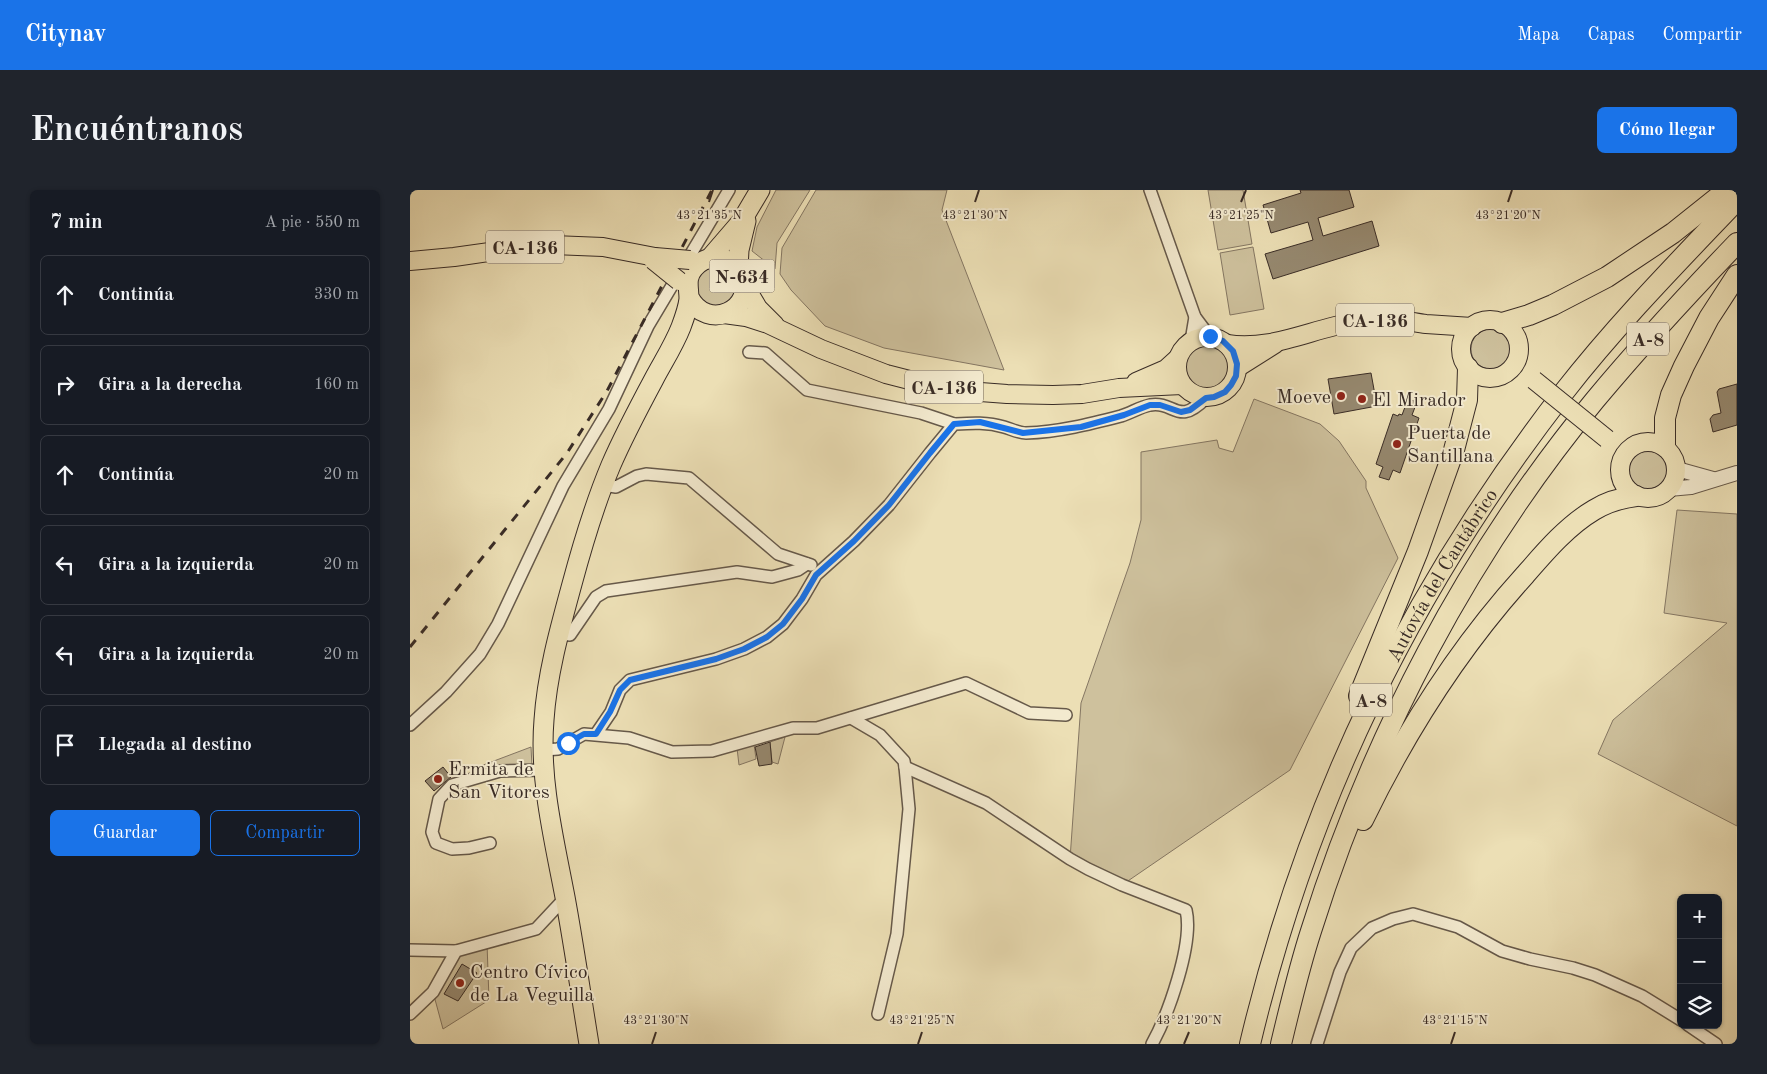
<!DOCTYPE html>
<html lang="es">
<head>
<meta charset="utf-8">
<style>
	:root { --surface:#171b24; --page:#20242c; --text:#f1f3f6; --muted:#9ea1a6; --line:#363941; --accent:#1a73e8 }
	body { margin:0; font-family:"Old Standard TT",serif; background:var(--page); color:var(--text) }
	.controls { position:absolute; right:15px; bottom:15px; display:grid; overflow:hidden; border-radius:8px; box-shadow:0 1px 4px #0004 }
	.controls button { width:45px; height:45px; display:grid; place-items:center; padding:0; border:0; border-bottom:1px solid var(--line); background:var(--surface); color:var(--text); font:25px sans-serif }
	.stop { position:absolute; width:15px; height:15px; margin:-11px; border:4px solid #1a73e8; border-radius:50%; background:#fff }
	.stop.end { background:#1a73e8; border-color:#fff; box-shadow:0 1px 5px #0008 }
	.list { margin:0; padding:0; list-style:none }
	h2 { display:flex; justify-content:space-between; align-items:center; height:65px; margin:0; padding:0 20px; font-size:21px }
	h2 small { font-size:16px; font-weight:400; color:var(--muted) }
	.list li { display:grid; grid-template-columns:32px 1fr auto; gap:15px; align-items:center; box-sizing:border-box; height:80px; margin:0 10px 10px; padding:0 10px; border:1px solid var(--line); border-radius:8px }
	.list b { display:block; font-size:19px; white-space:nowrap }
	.list em { font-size:16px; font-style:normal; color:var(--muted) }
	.actions { display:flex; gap:10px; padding:15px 20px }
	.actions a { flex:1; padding:11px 0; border:1px solid var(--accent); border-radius:8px; text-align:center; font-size:18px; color:var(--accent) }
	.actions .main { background:var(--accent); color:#fff }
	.icon { flex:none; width:28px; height:28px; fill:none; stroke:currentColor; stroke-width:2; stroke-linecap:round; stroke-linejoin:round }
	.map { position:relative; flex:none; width:1327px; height:854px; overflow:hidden; border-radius:8px }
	header { display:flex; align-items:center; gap:30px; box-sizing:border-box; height:70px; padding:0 25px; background:var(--accent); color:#fff }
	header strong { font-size:24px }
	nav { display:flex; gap:28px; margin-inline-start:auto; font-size:18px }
	.intro { display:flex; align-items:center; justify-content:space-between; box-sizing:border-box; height:120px; padding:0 30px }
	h1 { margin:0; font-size:35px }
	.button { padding:12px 22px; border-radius:8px; background:var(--accent); color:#fff; font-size:18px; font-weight:700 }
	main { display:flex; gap:30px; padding:0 30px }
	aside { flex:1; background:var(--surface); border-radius:8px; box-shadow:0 1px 4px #0004 }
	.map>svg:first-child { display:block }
	.green { fill:#cec19d; stroke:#847662 }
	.building { fill:#968970; stroke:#392c26 }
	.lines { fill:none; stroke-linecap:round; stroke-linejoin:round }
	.minor-casing { stroke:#66594a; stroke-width:14 }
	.tertiary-casing { stroke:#66594a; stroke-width:16 }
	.primary-casing { stroke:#392c26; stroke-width:20 }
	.trunk-casing { stroke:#392c26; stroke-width:21 }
	.motorway-casing { stroke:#392c26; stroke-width:22 }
	.minor { stroke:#f3eacf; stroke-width:11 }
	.tertiary { stroke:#f3eacf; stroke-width:14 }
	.primary { stroke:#ecdfb5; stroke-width:18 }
	.trunk { stroke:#ecdfb5; stroke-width:19 }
	.motorway { stroke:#ecdfb5; stroke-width:20 }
	.rail { stroke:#392c26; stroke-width:3; stroke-dasharray:9 9; stroke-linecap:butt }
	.primary-bridge-casing { stroke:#392c26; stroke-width:20; stroke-linecap:butt }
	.primary-bridge { stroke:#ecdfb5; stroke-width:18 }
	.route { stroke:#1a73e8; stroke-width:6 }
	.ticks { fill:none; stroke:#392c26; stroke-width:2 }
	.poi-dot { fill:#8f2418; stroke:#f3eacf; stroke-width:2 }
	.labels { text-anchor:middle; stroke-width:4; stroke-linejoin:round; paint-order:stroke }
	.shield { fill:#f3eacf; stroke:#716559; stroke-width:1 }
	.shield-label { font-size:19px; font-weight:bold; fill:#392c26 }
	.poi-label { font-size:20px; fill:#392c26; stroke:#f3eacf; text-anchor:start }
	.street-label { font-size:20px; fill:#392c26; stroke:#f3eacf }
	.ticks-label { font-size:12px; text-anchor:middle; fill:#392c26; stroke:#f3eacf; stroke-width:4; stroke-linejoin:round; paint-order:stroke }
</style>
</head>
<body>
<header>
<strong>Citynav</strong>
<nav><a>Mapa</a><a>Capas</a><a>Compartir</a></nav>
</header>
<div class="intro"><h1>Encuéntranos</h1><a class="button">Cómo llegar</a></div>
<main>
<aside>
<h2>7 min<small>A pie · 550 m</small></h2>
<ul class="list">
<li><svg class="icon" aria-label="ahead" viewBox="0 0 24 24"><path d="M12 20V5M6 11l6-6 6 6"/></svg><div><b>Continúa</b></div><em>330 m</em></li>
<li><svg class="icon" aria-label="right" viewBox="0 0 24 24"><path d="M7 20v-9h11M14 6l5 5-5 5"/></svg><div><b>Gira a la derecha</b></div><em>160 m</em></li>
<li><svg class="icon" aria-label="ahead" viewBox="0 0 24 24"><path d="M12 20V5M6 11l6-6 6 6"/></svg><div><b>Continúa</b></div><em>20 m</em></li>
<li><svg class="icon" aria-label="left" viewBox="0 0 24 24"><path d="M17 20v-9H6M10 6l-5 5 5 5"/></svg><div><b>Gira a la izquierda</b></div><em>20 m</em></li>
<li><svg class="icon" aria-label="left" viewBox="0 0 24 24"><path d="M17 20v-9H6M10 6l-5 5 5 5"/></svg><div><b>Gira a la izquierda</b></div><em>20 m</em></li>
<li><svg class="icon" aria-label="arrive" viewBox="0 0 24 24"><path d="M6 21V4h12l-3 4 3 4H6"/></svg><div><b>Llegada al destino</b></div></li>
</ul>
<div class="actions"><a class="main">Guardar</a><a>Compartir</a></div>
</aside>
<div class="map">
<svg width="1327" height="854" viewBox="0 0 1327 854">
	<rect width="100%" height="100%" fill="#ecdfb5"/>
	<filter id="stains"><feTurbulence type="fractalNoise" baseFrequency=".004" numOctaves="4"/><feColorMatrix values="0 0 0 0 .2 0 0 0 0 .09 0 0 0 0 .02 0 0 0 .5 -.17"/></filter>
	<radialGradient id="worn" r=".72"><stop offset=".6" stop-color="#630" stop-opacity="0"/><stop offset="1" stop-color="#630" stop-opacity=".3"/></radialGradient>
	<g class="green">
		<polygon points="366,0 400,0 367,53 365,79 342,61 347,37"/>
		<polygon points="406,0 537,0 532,20 594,180 474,158 415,136 381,100 370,84 372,58"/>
		<polygon points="798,0 833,0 842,54 808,60"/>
		<polygon points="843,57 854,119 820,125 810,63"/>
		<path d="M309 73 326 85V107L306 119 286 108C285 81 283 82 309 73Z"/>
		<circle cx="1081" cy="159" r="20"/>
		<circle cx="796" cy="176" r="24"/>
		<polygon points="844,209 910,234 929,251 956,291 956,298 988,368 880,580 712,695 660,669 671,513 720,373 731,330 731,262 807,250 809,258 823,262"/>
		<circle cx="1238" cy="280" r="19"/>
		<polygon points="1267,320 1327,324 1327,636 1188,564 1203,530 1317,433 1254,423"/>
		<polygon points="375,547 368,574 362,572 360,552"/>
		<polygon points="344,554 346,569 329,575 327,558"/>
		<polygon points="121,557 122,576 70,584 68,577"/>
		<polygon points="77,753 79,810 33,839 23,802 46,761"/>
	</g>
	<g class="building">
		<polygon points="890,0 939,0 944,17 908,28 913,46 962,31 969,56 863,89 855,64 903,50 898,32 861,43 853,15 891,3"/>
		<polygon points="961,183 967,216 924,224 918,189"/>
		<polygon points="1327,194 1327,235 1303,242 1300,229 1303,225 1311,223 1307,202 1309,199"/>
		<polygon points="998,209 1007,212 1002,225 1009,228 990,283 983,280 979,290 969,287 973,277 966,274 983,224 988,226 989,224 992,225"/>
		<polygon points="360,552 362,574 349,576 345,557"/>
		<polygon points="33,577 41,587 24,601 15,591"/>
		<polygon points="52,774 67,783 48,811 34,804"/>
	</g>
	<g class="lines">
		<defs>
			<g id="minor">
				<polyline points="740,0 785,127 800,147"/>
				<polyline points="781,151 785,127"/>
				<polyline points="339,162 355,163 397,200 511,223 544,234"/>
				<polyline points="193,295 206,297 227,286 236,284 279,288 368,364 401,375"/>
				<polyline points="149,444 160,445 186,407 196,401 327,382 362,387 388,380 397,374"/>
				<polyline points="441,528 470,545 494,571 495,577 499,619 487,744 468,824"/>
				<polyline points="0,535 36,502 70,464 88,434 153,296 199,219 238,136 319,0"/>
				<path d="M186 544 201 522 210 500 220 490 306 469 334 459 357 447 373 434 392 409 406 385 444 351 479 315 520 263 544 234C562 233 577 232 594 237 601 239 609 243 616 243 649 242 680 234 711 226 721 223 730 217 740 215 766 211 767 237 796 208"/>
				<polyline points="134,560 148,559 174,544 219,548 262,562 302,561 383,538 407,538 556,493 619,523 656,525"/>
				<path d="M495 577 576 613 660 669 678 679 712 695 776 720C784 753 758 825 742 854"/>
				<polyline points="80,653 59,658 42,659 26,653 22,642 29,609 42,595 90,581 135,580"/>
				<polyline points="0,760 46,761"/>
				<polyline points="0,824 23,802 46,761 126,739 155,708"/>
				<polyline points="1278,835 1306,854"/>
				<polyline points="907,854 930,782 941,758 962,738 983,729 1003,724 1048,737 1092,761 1120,769 1163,778 1185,785 1232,806 1271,830"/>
			</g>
			<g id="tertiary">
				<polyline points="1267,279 1303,289"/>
				<polyline points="1259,299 1281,297 1327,283"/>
			</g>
			<g id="primary">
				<polyline points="0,71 44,67 107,58 143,55 193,57 245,67"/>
				<polyline points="335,96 348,118 365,135"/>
				<polyline points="314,124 336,127 358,134 411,159 476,184 515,194 557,201 597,204 643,205 672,204 709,198 772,195"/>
				<circle cx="1080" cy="159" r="29"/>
				<circle cx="797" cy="177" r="30"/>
				<path d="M817 154C861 161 901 139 944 132 957 130 972 129 986 130 996 130 1006 133 1016 134 1031 135 1046 136 1062 137"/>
				<polyline points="827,178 865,154"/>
				<polyline points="726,192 756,179 767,169"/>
				<circle cx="1238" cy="280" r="28"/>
			</g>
			<g id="trunk">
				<polyline points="300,68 331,32 350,0"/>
				<polyline points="328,78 329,60 336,31"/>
				<path d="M179 854C171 805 164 756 155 707 144 649 129 589 134 530 137 484 150 438 162 394 173 353 185 313 201 275 214 245 229 217 244 189 253 172 264 155 271 137 274 129 278 118 279 109 279 97 275 88 284 78 297 62 324 66 332 85 347 119 297 143 279 107"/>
			</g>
			<g id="motorway">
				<polyline points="1092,133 1119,125 1143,115 1197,87 1263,43 1317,0"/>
				<polyline points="1255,256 1255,228 1261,205 1274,176 1299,128 1327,85"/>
				<polyline points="949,506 1008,361 1044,260 1057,210 1058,178"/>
				<path d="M953 630C996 541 1048 459 1115 385 1135 362 1157 336 1184 320 1197 312 1211 308 1226 306"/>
				<path id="s1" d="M840 854C898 610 1001 399 1154 202 1207 134 1268 72 1327 10"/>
				<path d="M871 854C880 816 889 778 901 741 961 549 1057 365 1185 210 1230 156 1278 104 1327 53"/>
			</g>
		</defs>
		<use href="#minor" class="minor-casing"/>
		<use href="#tertiary" class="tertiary-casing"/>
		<use href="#primary" class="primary-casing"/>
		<use href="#trunk" class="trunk-casing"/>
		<use href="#motorway" class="motorway-casing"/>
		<use href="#minor" class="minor"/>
		<use href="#tertiary" class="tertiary"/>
		<use href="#primary" class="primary"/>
		<use href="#trunk" class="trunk"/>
		<use href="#motorway" class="motorway"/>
		<polyline class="rail" points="0,457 157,263 197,201 302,0"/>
		<defs>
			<g id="primary-bridge">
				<polyline points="245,67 280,70"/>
				<polyline points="243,70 269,91"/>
				<polyline points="1124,190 1197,249"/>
			</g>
		</defs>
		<use href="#primary-bridge" class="primary-bridge-casing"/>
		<use href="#primary-bridge" class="primary-bridge"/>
	</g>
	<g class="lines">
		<polyline class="route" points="158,553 174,544 186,544 200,522 210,500 220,490 306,469 334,459 357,447 373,434 392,409 406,385 444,351 479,315 520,263 544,234 570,232 613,243 671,237 714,225 740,215 750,215 771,222 780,220 796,208 804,207 815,202 821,195 826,186 827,174 823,161 813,151 800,146"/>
	</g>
	<path class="ticks" d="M299 12 303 0M565 12 569 0M831 12 836 0M1098 12 1102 0M242 854 246 842M508 854 512 842M774 854 779 842M1041 854 1045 842"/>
	<g class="poi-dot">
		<circle cx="931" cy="206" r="5"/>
		<circle cx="952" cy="209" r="5"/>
		<circle cx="987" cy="254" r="5"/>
		<circle cx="28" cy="589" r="5"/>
		<circle cx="50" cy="793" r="5"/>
	</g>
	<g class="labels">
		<g class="shield">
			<rect x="76" y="40.5" width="78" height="33" rx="4"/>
			<rect x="299.5" y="69.5" width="65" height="33" rx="4"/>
			<rect x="926" y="113.5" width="78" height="33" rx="4"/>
			<rect x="1217" y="132.5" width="42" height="33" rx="4"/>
			<rect x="495" y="180.5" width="78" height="33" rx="4"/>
			<rect x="940" y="493.5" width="42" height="33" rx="4"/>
		</g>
		<g class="shield-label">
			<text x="115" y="64">CA-136</text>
			<text x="332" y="93">N-634</text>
			<text x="965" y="137">CA-136</text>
			<text x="1238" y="156">A-8</text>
			<text x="534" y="204">CA-136</text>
			<text x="961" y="517">A-8</text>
		</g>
		<g class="poi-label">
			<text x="921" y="213" text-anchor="end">Moeve</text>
			<text x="962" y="216">El Mirador</text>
			<text x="997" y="249">Puerta de<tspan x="997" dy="23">Santillana</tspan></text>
			<text x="38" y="585">Ermita de<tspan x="38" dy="23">San Vitores</tspan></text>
			<text x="60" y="788">Centro Cívico<tspan x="60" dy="23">de La Veguilla</tspan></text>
		</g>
		<g class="street-label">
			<text dy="7" stroke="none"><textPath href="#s1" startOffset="509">Autovía del Cantábrico</textPath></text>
		</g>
	</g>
	<g class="ticks-label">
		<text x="299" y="29">43°21'35"N</text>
		<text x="565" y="29">43°21'30"N</text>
		<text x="831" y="29">43°21'25"N</text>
		<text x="1098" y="29">43°21'20"N</text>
		<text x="246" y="834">43°21'30"N</text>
		<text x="512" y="834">43°21'25"N</text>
		<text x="779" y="834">43°21'20"N</text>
		<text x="1045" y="834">43°21'15"N</text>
	</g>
	<rect width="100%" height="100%" filter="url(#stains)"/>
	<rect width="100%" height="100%" fill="url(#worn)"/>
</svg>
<div class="controls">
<button>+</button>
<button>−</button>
<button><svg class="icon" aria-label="layers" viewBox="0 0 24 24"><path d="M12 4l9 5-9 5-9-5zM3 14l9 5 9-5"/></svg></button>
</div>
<div class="stop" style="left:158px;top:553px"></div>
<div class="stop end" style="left:800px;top:146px"></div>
</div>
</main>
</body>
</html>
